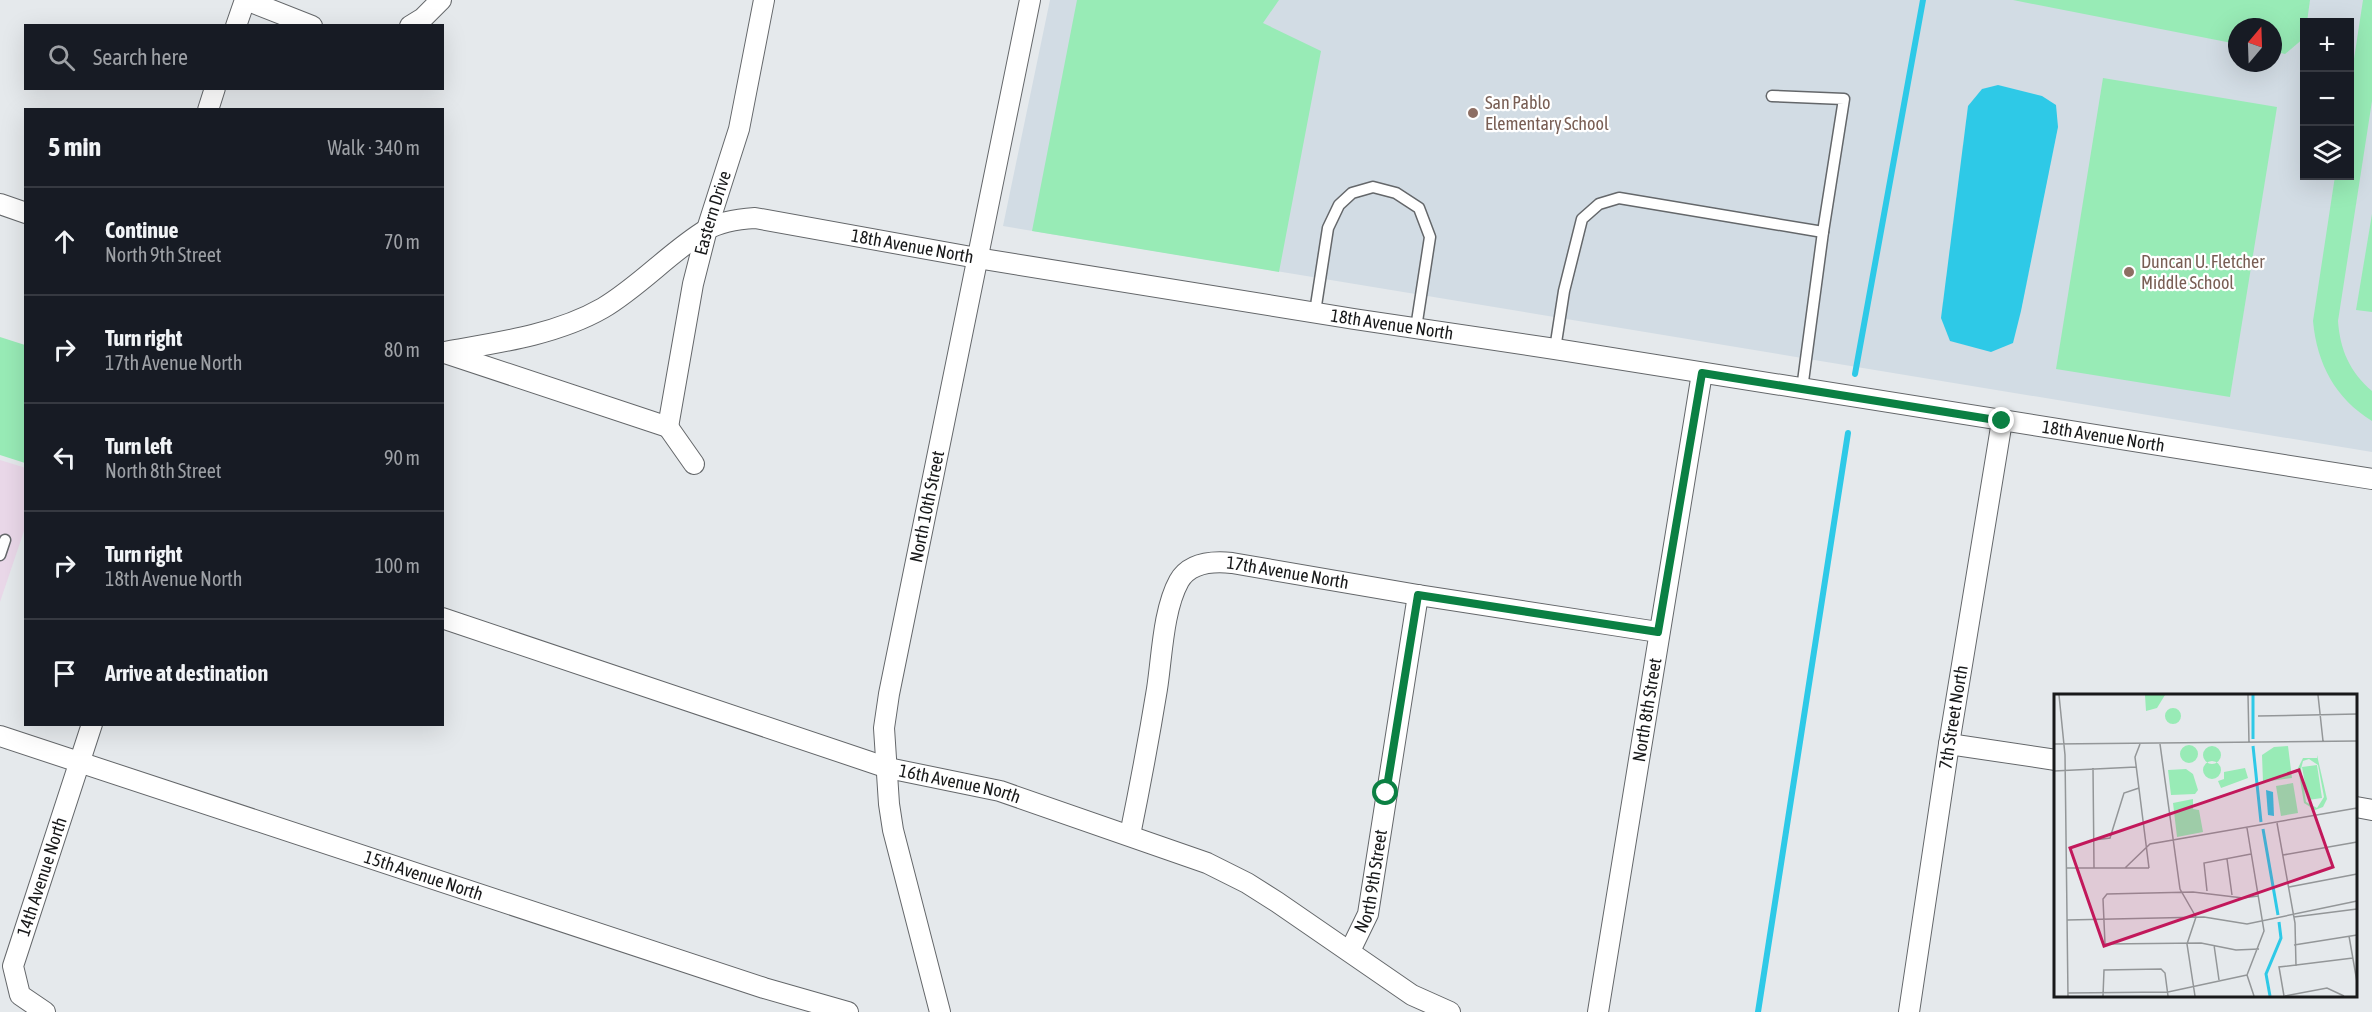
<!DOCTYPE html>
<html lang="en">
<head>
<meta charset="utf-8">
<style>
	:root { --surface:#171b24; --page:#20242c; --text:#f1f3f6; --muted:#9ea1a6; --line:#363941 }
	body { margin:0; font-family:"Asap Condensed",sans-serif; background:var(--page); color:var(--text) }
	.controls { position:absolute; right:18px; top:18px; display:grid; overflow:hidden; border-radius:0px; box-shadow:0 6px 24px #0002 }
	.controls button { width:54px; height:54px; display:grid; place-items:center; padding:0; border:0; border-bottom:2px solid var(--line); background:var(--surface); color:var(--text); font:30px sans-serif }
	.compass { position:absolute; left:2228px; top:18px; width:54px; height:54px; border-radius:50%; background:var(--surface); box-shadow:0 6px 24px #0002; rotate:19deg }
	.stop { position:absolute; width:18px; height:18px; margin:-14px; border:4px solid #0b8043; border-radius:50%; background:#fff }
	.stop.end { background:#0b8043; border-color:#fff; box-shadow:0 2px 6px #0008 }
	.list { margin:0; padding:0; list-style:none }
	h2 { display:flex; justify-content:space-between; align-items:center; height:78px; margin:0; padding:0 24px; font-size:26px }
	h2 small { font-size:20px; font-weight:400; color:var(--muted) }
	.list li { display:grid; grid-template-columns:39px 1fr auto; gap:18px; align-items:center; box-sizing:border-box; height:108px; padding:0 24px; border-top:2px solid var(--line) }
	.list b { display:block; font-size:22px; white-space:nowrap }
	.list p { margin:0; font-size:20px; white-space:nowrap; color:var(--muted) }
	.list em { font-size:20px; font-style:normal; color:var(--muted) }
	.icon { flex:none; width:33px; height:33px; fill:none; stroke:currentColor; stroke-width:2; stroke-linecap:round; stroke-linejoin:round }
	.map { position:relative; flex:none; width:2372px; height:1012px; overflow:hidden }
	.search { position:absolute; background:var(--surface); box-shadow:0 6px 24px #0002; left:24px; top:24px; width:420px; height:66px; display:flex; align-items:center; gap:15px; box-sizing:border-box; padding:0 21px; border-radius:0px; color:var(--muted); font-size:22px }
	.panel { position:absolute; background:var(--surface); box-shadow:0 6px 24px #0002; left:24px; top:108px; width:420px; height:618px; border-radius:0px }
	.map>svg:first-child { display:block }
	.commercial { fill:#ead8e9 }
	.built { fill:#d2dce4; fill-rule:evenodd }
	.green { fill:#98ebb6 }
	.water { fill:#2ec9e7 }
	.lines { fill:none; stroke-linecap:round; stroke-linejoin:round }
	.stream { stroke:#2ec9e7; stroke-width:6 }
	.lane-casing { stroke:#64676a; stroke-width:13 }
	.street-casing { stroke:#64676a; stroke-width:22 }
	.lane { stroke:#fff; stroke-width:10 }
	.street { stroke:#fff; stroke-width:20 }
	.route { stroke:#0b8043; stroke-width:8 }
	.education-dot { fill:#8d6e63; stroke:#fff; stroke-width:2 }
	.labels { text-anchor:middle; stroke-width:4.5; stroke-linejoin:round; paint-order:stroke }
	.education-label { font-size:18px; fill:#785e54; stroke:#fff; text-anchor:start }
	.street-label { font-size:18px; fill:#18191a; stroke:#fff }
	.inset-river { fill:none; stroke:#2ec9e7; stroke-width:3 }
	.inset-road { fill:none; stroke:#939698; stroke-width:1.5 }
	.view { fill:#c2185b; fill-opacity:0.15; stroke:#c2185b; stroke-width:3 }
	.inset-edge { fill:none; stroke:#18191a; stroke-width:3 }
</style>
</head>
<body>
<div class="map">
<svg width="2372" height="1012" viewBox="0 0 2372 1012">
	<rect width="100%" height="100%" fill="#e5e9ec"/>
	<polygon class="commercial" points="0,460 26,468 25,528 0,602"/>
	<path class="built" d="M1050 0H2372V452L1003 226ZM2304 22H2350V176H2304ZM2237 27H2273V63H2237Z"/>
	<g class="green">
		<polygon points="1077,0 1279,0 1263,23 1321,51 1279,272 1032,231"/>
		<polygon points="2013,0 2310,0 2307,22 2304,22 2304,38 2285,54 2273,51 2273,27 2237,27 2237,44"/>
		<path d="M2363 0H2372V101L2338 321C2340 350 2350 372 2372 391V421C2335 398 2317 364 2313 321L2335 176H2350V85Z"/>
		<polygon points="2103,78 2277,107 2230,397 2056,369"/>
		<polygon points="2372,214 2372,312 2356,310"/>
		<polygon points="0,337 25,345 25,463 0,455"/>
	</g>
	<polygon class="water" points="1998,85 2042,96 2056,105 2058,127 2021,311 2013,343 1991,352 1950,341 1941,318 1968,106 1982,89"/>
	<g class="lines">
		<g class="stream">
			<polyline points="1855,374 1923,0"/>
			<polyline points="1758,1012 1848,433"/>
		</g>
		<defs>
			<g id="lane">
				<polyline points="1772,96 1844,99 1823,232 1802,389"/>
				<polyline points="1315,312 1328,228 1339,205 1352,193 1373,187 1396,193 1419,208 1430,237 1416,328"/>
				<polyline points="1555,349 1564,291 1582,219 1599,204 1619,198 1823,232"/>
				<polyline points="0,555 5,540"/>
			</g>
			<g id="street">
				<polyline points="246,0 312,26"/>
				<polyline points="236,26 245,0"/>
				<polyline points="410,26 423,18 441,0"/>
				<polyline points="208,110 215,88"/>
				<polyline points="0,204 26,213"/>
				<path id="s1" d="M444 352C496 343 556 335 603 308 640 286 670 252 706 230 721 221 739 219 755 218L977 258 1354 319 1555 349 2372 479"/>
				<polyline points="445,353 668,427"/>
				<path id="s2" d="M668 427 693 284 707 229 739 129 764 0"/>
				<polyline points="668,427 694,464"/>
				<path id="s3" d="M442 618 888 768 1000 791 1207 863 1247 883 1277 902 1412 995 1450 1012"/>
				<path id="s4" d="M0 736 764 988 848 1012"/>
				<polyline points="1949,744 2056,760"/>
				<polyline points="2356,807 2372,810"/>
				<path id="s5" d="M1130 835C1140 786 1149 738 1157 689 1162 657 1163 610 1179 581 1190 562 1213 561 1232 563L1418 595 1658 632"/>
				<path id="s6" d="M1350 951 1368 914 1418 595"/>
				<path id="s7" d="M45 1012 20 995 13 966 92 724"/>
				<path id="s8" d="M940 1012 893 830 889 804 884 728 889 694 1030 0"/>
				<path id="s9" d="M1598 1012 1702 373"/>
				<path id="s10" d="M1909 1012 1949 744 2002 421"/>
			</g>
		</defs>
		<use href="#lane" class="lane-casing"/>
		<use href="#street" class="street-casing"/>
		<use href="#lane" class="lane"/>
		<use href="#street" class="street"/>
	</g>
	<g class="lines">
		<polyline class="route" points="1386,793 1418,595 1658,632 1702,373 2002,421"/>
	</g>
	<g class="education-dot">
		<circle cx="1473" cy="113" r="6"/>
		<circle cx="2129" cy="272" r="6"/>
	</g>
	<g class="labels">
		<g class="education-label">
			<text x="1485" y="109">San Pablo<tspan x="1485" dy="21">Elementary School</tspan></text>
			<text x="2141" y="268">Duncan U. Fletcher<tspan x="2141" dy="21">Middle School</tspan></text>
		</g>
		<g class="street-label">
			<text dy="6" stroke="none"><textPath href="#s2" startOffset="219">Eastern Drive</textPath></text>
			<text dy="6" stroke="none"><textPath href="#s1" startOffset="506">18th Avenue North</textPath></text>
			<text dy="6" stroke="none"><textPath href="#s1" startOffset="992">18th Avenue North</textPath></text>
			<text dy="6" stroke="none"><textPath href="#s1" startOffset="1712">18th Avenue North</textPath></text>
			<text dy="6" stroke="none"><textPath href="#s8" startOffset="516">North 10th Street</textPath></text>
			<text dy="6" stroke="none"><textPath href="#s5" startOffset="375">17th Avenue North</textPath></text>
			<text dy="6" stroke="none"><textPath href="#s9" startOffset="306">North 8th Street</textPath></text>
			<text dy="6" stroke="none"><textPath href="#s10" startOffset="298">7th Street North</textPath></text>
			<text dy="6" stroke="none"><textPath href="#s3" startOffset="544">16th Avenue North</textPath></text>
			<text dy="6" stroke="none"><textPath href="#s7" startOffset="154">14th Avenue North</textPath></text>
			<text dy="6" stroke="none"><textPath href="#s4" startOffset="446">15th Avenue North</textPath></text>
			<text dy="6" stroke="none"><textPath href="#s6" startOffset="74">North 9th Street</textPath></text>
		</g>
	</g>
	<g transform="translate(2054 694)">
		<rect width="303" height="303" fill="#e5e9ec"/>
		<path d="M91 1H111L103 14 92 17ZM111 22a8 8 0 1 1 16 0a8 8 0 1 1-16 0ZM126 60a9 9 0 1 1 18 0a9 9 0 1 1-18 0ZM234 52 238 84 209 88 208 61 220 53ZM149 61a9 9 0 1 1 18 0a9 9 0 1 1-18 0ZM263 61 273 105 269 113 261 116 250 109 244 74 249 64H263ZM255 65 264 71 270 103 263 114 252 108 247 75 249 67ZM149 76a9 9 0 1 1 18 0a9 9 0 1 1-18 0ZM263 71 268 104 254 106 248 73ZM191 74 194 84 167 94 164 87 170 85V78ZM132 75 139 80 144 96 141 100 117 101 114 76ZM239 89 244 119 227 122 222 92ZM139 105V115L145 116 149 138 123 143 119 109Z" fill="#98ebb6" fill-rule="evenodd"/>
		<path d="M212 96 219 98 220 122 214 121Z" fill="#2ec9e7"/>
		<path class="inset-river" d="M199 45V1M199 52 207 128M209 135 224 221M216 302 212 280 227 244 225 228"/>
		<path class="inset-road" d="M5 1 11 61 14 302M194 1 195 49M264 1 269 47M204 22 303 20M0 50 303 47M86 50 81 63 95 174M106 50 126 195 142 223 133 250 141 302M39 74 40 174M0 77 82 73M223 129 241 229 242 272M193 134 210 237 193 281 200 302M40 146 56 144 70 99 85 94M229 161 303 148M173 165 178 201M13 174H95M71 174 96 150 303 114M235 193 303 180M153 197 150 169 197 160M204 202 189 204 139 198 53 200 49 205 51 250 147 249 182 256 205 255M240 223 303 215M13 226 150 223 193 230 303 207M295 242 303 288M160 251 165 286M240 251 303 241M14 299 114 298 193 281M49 302 50 276 107 275 111 279 114 302M230 302 225 273 299 264M231 302 273 294 290 302"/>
		<path class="view" d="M245 76 279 173 50 252 16 154Z"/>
		<rect width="303" height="303" class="inset-edge"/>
	</g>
</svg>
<div class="controls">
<button>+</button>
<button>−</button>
<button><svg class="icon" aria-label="layers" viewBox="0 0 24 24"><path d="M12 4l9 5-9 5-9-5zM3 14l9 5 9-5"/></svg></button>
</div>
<svg class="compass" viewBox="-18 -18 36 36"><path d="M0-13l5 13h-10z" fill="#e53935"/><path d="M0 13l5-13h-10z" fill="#9ea1a6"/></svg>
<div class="stop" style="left:1386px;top:793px"></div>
<div class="stop end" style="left:2002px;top:421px"></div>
<div class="search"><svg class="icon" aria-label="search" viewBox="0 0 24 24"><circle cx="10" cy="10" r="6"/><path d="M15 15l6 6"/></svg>Search here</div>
<section class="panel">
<h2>5 min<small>Walk · 340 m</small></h2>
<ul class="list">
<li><svg class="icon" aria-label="ahead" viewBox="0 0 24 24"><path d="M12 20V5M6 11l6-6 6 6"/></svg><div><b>Continue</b><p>North 9th Street</p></div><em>70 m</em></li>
<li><svg class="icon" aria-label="right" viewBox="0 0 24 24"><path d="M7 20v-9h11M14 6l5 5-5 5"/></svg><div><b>Turn right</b><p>17th Avenue North</p></div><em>80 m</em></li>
<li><svg class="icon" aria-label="left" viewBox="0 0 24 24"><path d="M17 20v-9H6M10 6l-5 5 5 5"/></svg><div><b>Turn left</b><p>North 8th Street</p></div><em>90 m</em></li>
<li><svg class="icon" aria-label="right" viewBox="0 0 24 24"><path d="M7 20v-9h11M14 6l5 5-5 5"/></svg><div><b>Turn right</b><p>18th Avenue North</p></div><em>100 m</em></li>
<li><svg class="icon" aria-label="arrive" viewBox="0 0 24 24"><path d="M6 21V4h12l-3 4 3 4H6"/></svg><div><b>Arrive at destination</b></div></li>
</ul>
</section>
</div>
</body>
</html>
